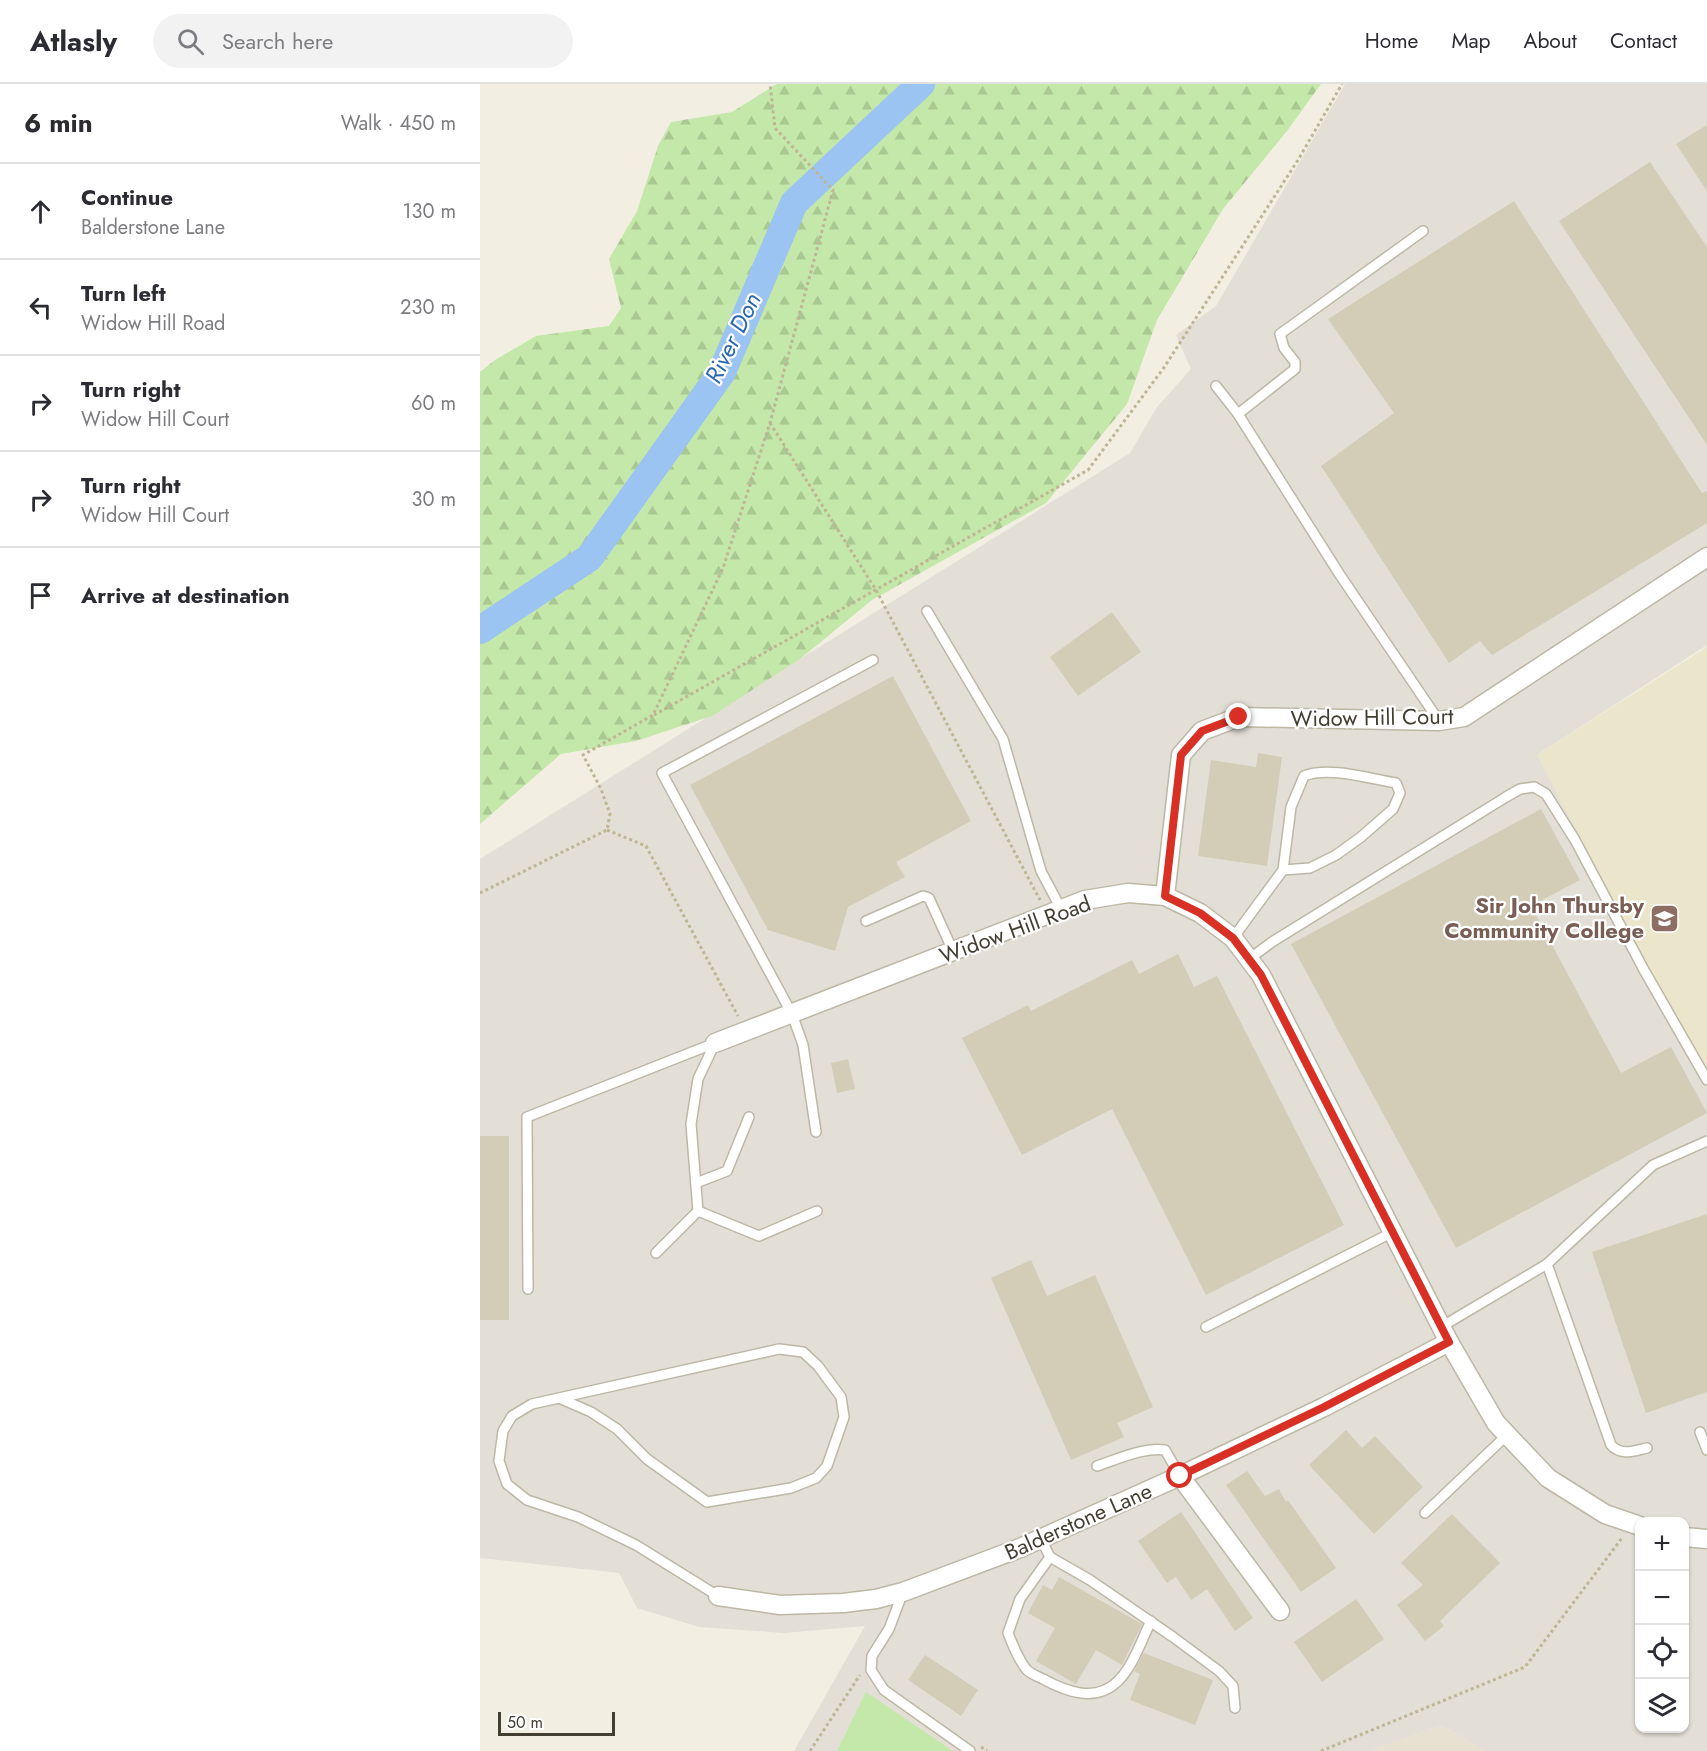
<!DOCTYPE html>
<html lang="en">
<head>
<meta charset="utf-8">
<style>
	:root { --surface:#fff; --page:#f2f2f3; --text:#2b2b33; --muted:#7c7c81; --line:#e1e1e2 }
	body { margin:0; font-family:Jost,sans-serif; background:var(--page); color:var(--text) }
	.controls { position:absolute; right:18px; bottom:18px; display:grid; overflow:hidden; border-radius:12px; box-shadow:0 2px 4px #0004 }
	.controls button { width:54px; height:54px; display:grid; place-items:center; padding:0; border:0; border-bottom:2px solid var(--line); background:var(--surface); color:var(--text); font:30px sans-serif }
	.scale { position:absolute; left:18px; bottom:15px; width:117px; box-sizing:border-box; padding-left:6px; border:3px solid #433e32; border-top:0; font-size:16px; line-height:21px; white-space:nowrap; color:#433e32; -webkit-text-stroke:4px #fff; paint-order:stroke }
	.stop { position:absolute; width:18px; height:18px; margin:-14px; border:4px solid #d93025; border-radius:50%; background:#fff }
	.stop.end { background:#d93025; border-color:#fff; box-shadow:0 2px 6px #0008 }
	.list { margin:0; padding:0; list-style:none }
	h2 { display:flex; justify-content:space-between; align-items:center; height:78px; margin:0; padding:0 24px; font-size:26px }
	h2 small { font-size:20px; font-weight:400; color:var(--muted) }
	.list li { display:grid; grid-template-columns:39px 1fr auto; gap:18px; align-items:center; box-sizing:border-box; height:96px; padding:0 24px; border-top:2px solid var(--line) }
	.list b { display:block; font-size:22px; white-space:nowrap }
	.list p { margin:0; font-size:20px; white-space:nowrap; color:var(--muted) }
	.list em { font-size:20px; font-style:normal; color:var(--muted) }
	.icon { flex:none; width:33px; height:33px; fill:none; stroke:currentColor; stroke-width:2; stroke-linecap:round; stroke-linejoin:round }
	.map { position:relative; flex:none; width:1227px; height:1667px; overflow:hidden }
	header { display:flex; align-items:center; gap:36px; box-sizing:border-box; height:84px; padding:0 30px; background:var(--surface); border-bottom:2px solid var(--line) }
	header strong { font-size:28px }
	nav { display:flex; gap:33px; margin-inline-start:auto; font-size:21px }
	.search { width:420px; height:54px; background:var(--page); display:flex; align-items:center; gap:15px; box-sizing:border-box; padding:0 21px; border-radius:33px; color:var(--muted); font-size:22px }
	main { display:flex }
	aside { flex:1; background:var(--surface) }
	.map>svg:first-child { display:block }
	.residential { fill:#e6e1d0 }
	.industrial { fill:#e3dfd7; fill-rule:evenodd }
	.education { fill:#ebe6cb }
	.forest { fill:url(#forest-firs) }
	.green { fill:#c4e8a9 }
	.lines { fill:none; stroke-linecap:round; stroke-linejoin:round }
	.river { stroke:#9bc4f2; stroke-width:28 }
	.building { fill:#d3ccb7 }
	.lane-casing { stroke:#bdb7a5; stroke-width:12 }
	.street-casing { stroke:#bdb7a5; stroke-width:21 }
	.path { stroke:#bfb595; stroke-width:3; stroke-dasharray:3 3; stroke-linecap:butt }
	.lane { stroke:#fff; stroke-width:9 }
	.street { stroke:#fff; stroke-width:18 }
	.route { stroke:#d93025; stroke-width:8 }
	.labels { text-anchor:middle; stroke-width:4.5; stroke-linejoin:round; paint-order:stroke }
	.street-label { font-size:22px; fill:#433e32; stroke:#fff }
	.education-label { font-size:22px; font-weight:bold; fill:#785e54; stroke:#fff; text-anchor:end }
	.water-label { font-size:24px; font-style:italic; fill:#2a68b1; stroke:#fff }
</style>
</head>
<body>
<header>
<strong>Atlasly</strong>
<div class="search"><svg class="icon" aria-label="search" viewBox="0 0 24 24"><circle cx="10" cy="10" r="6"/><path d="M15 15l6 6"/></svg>Search here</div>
<nav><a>Home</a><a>Map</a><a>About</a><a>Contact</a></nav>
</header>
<main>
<aside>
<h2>6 min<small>Walk · 450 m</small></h2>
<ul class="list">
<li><svg class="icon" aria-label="ahead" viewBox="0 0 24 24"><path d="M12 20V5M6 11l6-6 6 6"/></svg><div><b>Continue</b><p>Balderstone Lane</p></div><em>130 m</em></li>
<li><svg class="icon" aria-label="left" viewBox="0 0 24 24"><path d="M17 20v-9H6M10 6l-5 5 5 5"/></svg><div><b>Turn left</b><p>Widow Hill Road</p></div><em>230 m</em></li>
<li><svg class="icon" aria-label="right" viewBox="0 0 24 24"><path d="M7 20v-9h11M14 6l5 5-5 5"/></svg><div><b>Turn right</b><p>Widow Hill Court</p></div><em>60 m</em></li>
<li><svg class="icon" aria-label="right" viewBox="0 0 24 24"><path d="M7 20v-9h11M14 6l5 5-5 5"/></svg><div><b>Turn right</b><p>Widow Hill Court</p></div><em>30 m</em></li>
<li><svg class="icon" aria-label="arrive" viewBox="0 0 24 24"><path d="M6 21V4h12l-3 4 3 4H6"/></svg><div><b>Arrive at destination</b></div></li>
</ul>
</aside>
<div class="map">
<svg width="1227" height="1667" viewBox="0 0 1227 1667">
	<defs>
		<pattern id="forest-firs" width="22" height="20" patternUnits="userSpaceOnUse" patternTransform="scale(1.5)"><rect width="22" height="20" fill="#c4e8a9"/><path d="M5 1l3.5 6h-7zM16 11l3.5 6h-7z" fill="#aac892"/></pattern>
	</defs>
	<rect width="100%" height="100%" fill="#f2efe2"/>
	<polygon class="residential" points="961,1641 1005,1667 891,1667"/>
	<path class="industrial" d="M865 0H1227V561L1060 669 1227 973V1667H1005L961 1641 891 1667H314L385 1542 304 1549 219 1543 157 1524 139 1489 0 1474V775L650 369 677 323 711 285 696 251 736 222ZM1160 1438H1204V1644H1160Z"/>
	<polygon class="education" points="1227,563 1227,997 1057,671"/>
	<polygon class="forest" points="297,0 841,0 807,47 743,125 677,236 647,320 566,419 392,516 320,575 232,632 156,657 81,670 0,740 0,288 15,276 56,252 129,242 141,224 129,175 157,127 178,62 191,38 252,28"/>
	<polygon class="green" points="386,1608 473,1667 357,1667"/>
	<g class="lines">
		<polyline class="river" points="0,546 109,474 242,288 314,119 441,0"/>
	</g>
	<g class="building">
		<polygon points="1227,41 1227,107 1196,60"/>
		<polygon points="1170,78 1227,163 1227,361 1079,137"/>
		<polygon points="1034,117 1222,409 1227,407 1227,439 1012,571 1000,557 969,579 841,382 914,329 848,235"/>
		<polygon points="632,528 661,568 598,612 570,573"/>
		<polygon points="413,592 491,737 416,778 425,793 368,823 355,867 288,846 210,701"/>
		<polygon points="778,669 802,673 787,782 718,772 731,676 776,683"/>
		<polygon points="1061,725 1100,796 1051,822 1141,989 1191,963 1227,1029 976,1164 811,860"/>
		<polygon points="698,870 714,903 737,892 864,1141 726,1211 632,1025 542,1071 482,954 548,921 551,927 652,876 659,890"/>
		<polygon points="368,975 375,1005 357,1009 351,979"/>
		<rect x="0" y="1052" width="29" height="184"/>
		<polygon points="1227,1130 1227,1308 1166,1329 1112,1168"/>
		<polygon points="551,1176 567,1212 615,1191 673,1323 637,1339 644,1353 591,1376 511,1194"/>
		<polygon points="866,1346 882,1364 895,1352 943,1403 894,1450 829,1381"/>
		<polygon points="767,1387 785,1412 799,1405 806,1418 808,1416 856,1484 821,1508 746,1401"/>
		<polygon points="701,1428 773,1534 755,1547 727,1505 711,1516 696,1493 687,1499 658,1457"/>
		<polygon points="972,1430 1020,1479 960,1537 964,1542 945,1557 917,1521 943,1501 921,1479"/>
		<polygon points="579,1493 662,1540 642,1581 616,1566 596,1600 556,1577 575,1544 548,1529 563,1501 572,1506"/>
		<polygon points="876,1515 904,1555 842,1598 814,1558"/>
		<polygon points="664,1569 733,1596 715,1641 650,1616 660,1590 654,1587"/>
		<polygon points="445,1571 498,1606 481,1632 428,1596"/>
	</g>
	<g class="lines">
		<defs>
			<g id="lane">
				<polyline points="736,302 758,330 860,491 959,637"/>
				<polyline points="758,330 815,285 815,278 804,264 800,250 943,147"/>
				<polyline points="447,527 523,655 561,787 581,825"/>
				<polyline points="386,837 443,812 449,814 473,867"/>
				<path d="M753 854 803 786 811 723 824 692C849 682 890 695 916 699L920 709 913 725 881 753 856 771 830 784 803 786"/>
				<polyline points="769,875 792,858 1026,713 1040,705 1054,703 1066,710 1095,756 1164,886 1227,996"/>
				<polyline points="235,959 218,995 211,1040 218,1127 279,1152 337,1127"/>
				<polyline points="336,1048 323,961 312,930 182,689 393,576"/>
				<polyline points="216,1099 247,1087 269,1033"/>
				<polyline points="176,1169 218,1127"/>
				<path d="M1067 1180 1131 1361C1141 1372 1153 1367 1167 1364"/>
				<polyline points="48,1205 47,1033 235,959"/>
				<polyline points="726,1243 913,1148"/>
				<polyline points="961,1243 1067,1180 1173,1081 1227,1057"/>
				<polyline points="79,1314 111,1328 137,1345 167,1375 227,1418 311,1404 336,1394 347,1382 364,1333 361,1313 338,1282 323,1268 299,1265 52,1320 32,1332 23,1347 19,1377 27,1400 47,1416 98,1433 156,1461 238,1512"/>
				<polyline points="1220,1348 1227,1366"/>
				<path d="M617 1382C638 1375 663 1363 685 1366L700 1392"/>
				<polyline points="945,1429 1027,1351"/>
				<path d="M561 1455 570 1473 540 1515 528 1549C533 1561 538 1576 547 1586 551 1590 559 1593 563 1595 585 1607 615 1619 637 1598 653 1583 661 1557 671 1537"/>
				<polyline points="570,1473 610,1496 693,1553 739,1587 753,1602 755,1624"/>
				<polyline points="423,1508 409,1545 392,1572 391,1586 404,1606 490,1667"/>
			</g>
			<g id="street">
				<polyline points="685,812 701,671 722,647 759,633 959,637 984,633 1227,473"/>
				<polyline points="235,959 605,816 648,809 685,812 720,829 753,854 781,891 969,1258 1016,1339 1068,1394 1125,1430 1160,1442"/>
				<polyline points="700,1392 800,1527"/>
				<polyline points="1204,1453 1227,1455"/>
				<polyline points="238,1512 300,1521 363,1519 396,1515 423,1508 540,1464 700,1392 844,1323 969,1258"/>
			</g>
		</defs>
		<use href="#lane" class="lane-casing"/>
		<use href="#street" class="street-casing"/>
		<g class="path">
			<polyline points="290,339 396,506 560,816"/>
			<polyline points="174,631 608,386 683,285 818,76 862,0"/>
			<polyline points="127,746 166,762 258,932"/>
			<polyline points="0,809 127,746 130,730 121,705 103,671 173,631 243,484 290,339 353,106 295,44 290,0"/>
			<polyline points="501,1663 507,1667"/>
			<polyline points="330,1667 380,1591"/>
			<polyline points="841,1667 1045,1583 1142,1454"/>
		</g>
		<use href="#lane" class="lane"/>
		<use href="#street" class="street"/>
	</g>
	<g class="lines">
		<polyline class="route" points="700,1392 844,1323 969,1258 781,891 753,854 720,829 685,812 701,671 722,647 759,633"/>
	</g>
	<defs>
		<symbol id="school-square" viewBox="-11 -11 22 22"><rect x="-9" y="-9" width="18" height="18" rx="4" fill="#8d6e63" stroke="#fff"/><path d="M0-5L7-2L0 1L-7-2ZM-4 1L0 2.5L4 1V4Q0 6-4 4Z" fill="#fff"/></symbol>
	</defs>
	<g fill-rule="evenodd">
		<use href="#school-square" x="1168" y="818" width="33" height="33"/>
	</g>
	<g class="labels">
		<g class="street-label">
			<text transform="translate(892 633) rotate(-1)" y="8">Widow Hill Court</text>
			<text transform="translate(535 845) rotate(-20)" y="8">Widow Hill Road</text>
			<text transform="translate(598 1437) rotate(-24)" y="8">Balderstone Lane</text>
		</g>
		<g class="education-label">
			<text x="1164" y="829">Sir John Thursby<tspan x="1164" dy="25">Community College</tspan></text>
		</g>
		<g class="water-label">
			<text transform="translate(253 254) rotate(-64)" y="8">River Don</text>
		</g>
	</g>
</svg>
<div class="controls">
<button>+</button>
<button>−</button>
<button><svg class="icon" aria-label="locate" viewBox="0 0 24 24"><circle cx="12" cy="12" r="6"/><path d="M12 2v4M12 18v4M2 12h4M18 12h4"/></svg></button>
<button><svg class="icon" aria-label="layers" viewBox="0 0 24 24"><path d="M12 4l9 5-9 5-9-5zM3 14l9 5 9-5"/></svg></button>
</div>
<div class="scale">50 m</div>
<div class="stop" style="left:700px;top:1392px"></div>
<div class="stop end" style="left:759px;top:633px"></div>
</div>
</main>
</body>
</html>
